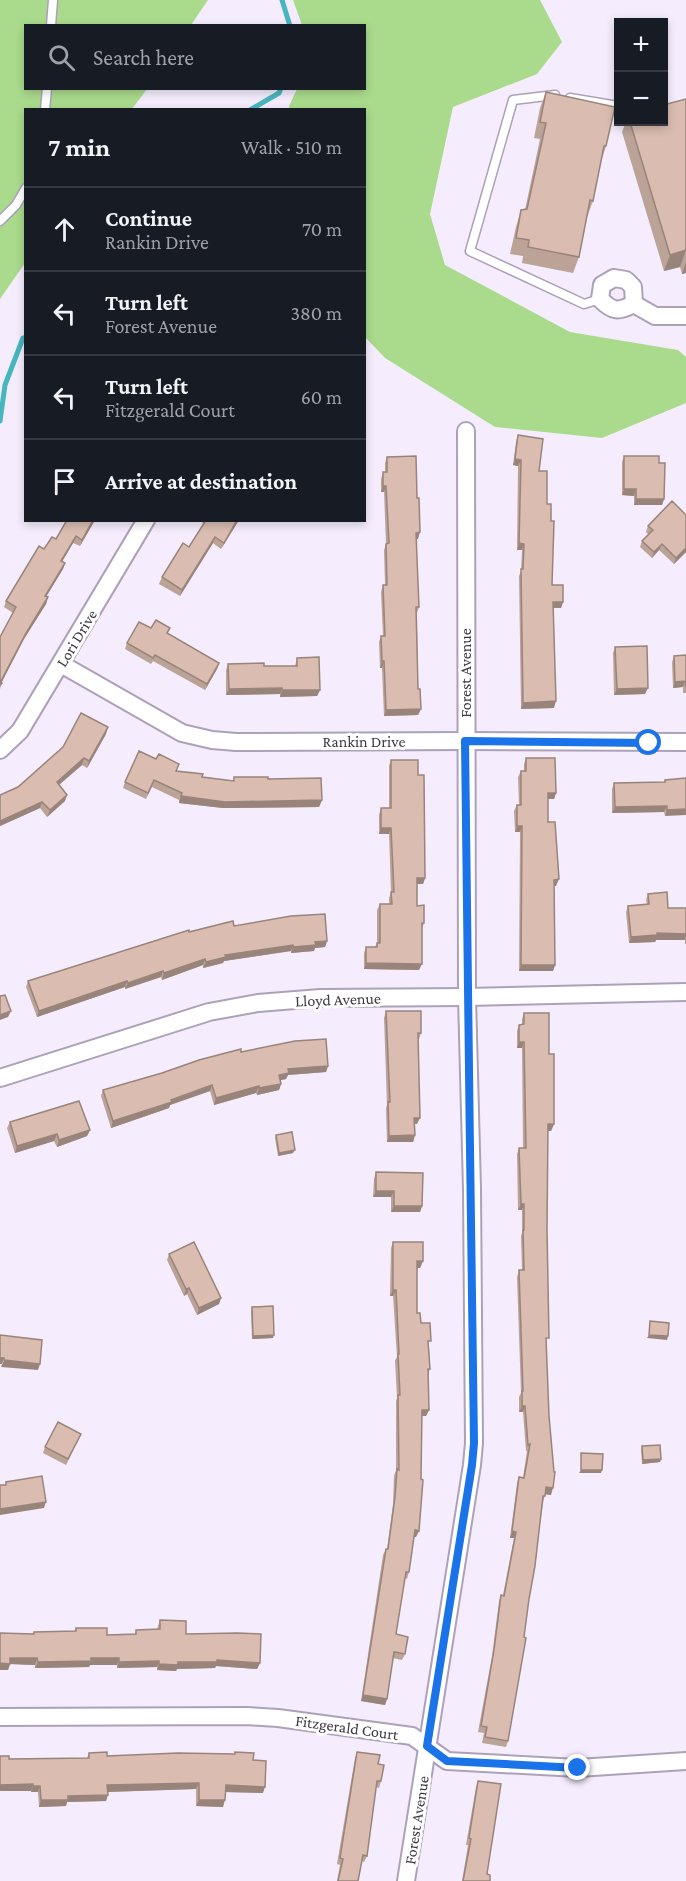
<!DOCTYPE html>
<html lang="en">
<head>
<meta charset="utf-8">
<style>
	:root { --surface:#171b24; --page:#20242c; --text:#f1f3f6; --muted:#9ea1a6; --line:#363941 }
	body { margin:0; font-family:"Crimson Pro",serif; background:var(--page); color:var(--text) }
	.controls { position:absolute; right:18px; top:18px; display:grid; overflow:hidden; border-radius:0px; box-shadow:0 3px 9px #0003 }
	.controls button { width:54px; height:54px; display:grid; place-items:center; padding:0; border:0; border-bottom:2px solid var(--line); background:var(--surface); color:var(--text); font:30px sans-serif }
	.stop { position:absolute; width:18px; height:18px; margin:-14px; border:4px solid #1a73e8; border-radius:50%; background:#fff }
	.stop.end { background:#1a73e8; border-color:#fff; box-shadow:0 2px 6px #0008 }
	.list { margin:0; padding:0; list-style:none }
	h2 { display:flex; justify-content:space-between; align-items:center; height:78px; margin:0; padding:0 24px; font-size:26px }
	h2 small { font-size:20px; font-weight:400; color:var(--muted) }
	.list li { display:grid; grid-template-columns:39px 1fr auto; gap:18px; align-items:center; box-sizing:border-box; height:84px; padding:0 24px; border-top:2px solid var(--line) }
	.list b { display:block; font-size:22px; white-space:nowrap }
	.list p { margin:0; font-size:20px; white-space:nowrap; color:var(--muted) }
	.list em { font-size:20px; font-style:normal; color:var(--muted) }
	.icon { flex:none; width:33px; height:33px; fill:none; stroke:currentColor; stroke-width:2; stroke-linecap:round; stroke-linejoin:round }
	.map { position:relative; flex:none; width:686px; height:1881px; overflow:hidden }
	.search { position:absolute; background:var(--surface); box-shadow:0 3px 9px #0003; left:24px; top:24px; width:342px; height:66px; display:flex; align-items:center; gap:15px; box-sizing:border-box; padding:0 21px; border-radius:0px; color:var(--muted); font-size:22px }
	.panel { position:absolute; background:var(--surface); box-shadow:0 3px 9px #0003; left:24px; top:108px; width:342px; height:414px; border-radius:0px }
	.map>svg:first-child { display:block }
	.green { fill:#aadb8d }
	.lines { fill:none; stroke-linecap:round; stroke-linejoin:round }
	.stream { stroke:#48b6bf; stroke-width:5 }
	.service-casing { stroke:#ada1ba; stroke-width:11 }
	.minor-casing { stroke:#ada1ba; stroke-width:20 }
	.service { stroke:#fff; stroke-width:8 }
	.minor { stroke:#fff; stroke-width:16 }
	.wall { fill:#bba397 }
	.shaded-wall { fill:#99847b }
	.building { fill:#dabdb0; stroke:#99847b; stroke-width:1.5 }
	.route { stroke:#1a73e8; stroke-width:8 }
	.labels { text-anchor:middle; stroke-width:6; stroke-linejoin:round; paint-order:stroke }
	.street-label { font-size:16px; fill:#3f3944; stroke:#fff }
</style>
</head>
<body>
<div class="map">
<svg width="686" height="1881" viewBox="0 0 686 1881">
	<rect width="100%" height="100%" fill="#f5edfd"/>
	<g class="green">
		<polygon points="0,0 208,0 191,25 26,26 26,88 147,89 132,109 26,110 25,263 0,299"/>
		<polygon points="293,0 540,0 562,42 537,74 453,107 430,214 445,265 570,332 678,350 686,357 686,403 602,438 495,427 385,358 365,337 364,110 289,110 289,106 297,89 364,88 364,26 302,25"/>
	</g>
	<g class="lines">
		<g class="stream">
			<polyline points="282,0 290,26"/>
			<polyline points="250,110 279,93 281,88"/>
			<polyline points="0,421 5,385 23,338 26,337"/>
		</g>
		<defs>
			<g id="service">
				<polyline points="51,26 53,0"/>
				<polyline points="555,95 513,100 470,251 584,304 600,299"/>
				<polyline points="570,98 618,106"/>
				<polyline points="45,110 47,88"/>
				<polyline points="0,221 16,205 26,188"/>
			</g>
			<g id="minor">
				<path d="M614 278 626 280 633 287 634 304C618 312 613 312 600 299L602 285Z"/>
				<polyline points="634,304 655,316 686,316"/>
				<polyline points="61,664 182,733 212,740 236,742 465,741 686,742"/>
				<polyline points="0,750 20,731 146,520"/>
				<polyline points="0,1078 209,1012 258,1003 320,998 467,997 686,992"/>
				<polyline points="0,1717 246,1716 278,1718 412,1736 447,1761 578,1768 686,1761"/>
				<polyline points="406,1881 472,1465 474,1443 472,1189 467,997 466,431"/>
			</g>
		</defs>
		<use href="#service" class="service-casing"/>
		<use href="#minor" class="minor-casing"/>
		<use href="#service" class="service"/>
		<use href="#minor" class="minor"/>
	</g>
	<g class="wall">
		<polygon points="546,92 606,146 601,162 593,201 587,217 579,257 573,273 522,263 523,256 510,254 516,227 521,210 525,210 540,139 534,138 540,108"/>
		<polygon points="686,99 686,273 682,274 680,267 664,271 622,132 626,122 663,122"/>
		<polygon points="518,435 539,471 551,521 552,585 563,602 561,608 553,608 554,708 521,709 519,576 521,571 522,550 517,550 518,466 513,465 516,442"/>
		<polygon points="624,456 659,463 664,499 662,505 634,505 634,496 622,495 622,462"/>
		<polygon points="387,457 418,539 416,539 419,607 417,613 418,689 421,709 418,715 384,716 382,668 380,668 379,642 381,636 383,636 381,592 383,585 385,585 384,550 386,544 384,492 381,492 381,479 383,472 385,472 385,463"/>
		<polygon points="67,520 95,520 80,546 73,543 62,561 65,563 63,569 46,596 48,597 46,604 24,639 2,682 2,683 0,689 0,637 13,613 4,607 6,601 44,549 56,539"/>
		<polygon points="200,520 239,520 221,549 213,543 180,596 159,584 162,577 189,547 204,524"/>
		<polygon points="648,526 686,552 674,564 659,550 652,558 640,547 642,541 648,534 646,532"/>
		<polygon points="151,628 168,634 219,663 217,669 205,690 153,661 151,664 125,649 127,643"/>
		<polygon points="615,647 645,694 614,695 613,653"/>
		<polygon points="686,655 686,693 683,693 683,687 673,688 672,662 674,656"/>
		<polygon points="297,658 320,690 317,696 280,697 280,694 226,695 226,670 228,664 264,666 295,666"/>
		<polygon points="106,734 87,768 82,765 59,785 65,801 47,817 40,808 0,826 0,795 18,787"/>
		<polygon points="526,758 556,793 554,799 548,799 548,822 556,886 554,886 555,965 553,971 519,971 520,832 515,832 514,811 517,805 519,805 518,777 521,771 524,771 524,764"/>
		<polygon points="156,759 176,771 202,777 233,781 234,777 268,779 322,800 319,807 223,808 179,803 179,800 152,787 146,799 123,788 125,782"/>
		<polygon points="391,760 418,775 425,878 423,884 417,884 417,906 424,923 422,929 419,970 364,969 364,953 366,947 375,947 377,943 377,910 380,904 389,904 389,898 391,892 389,834 379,834 379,815 381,808 389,808 389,766"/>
		<polygon points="686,778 665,816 664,812 612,813 612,789 614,783 664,782 665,780"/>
		<polygon points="648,894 668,908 686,908 686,944 685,944 685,940 656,940 655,942 629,943 626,912 628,906 647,905 646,900"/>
		<polygon points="234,926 327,941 325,947 315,948 314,951 291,953 291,951 224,961 223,963 203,968 203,965 162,980 161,977 125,989 125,987 37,1017 26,987 28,981 189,932"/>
		<polygon points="386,1011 421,1033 419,1039 418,1039 417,1124 415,1124 415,1135 413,1142 387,1142 386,1108 387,1105 384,1018"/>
		<polygon points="524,1013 549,1054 554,1124 551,1131 548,1131 547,1229 546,1344 551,1495 545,1494 543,1503 508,1741 506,1747 482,1743 484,1733 478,1732 492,1656 499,1601 501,1595 503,1595 514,1538 510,1538 517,1483 519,1477 523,1478 527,1451 526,1451 523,1412 519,1412 519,1397 521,1393 517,1277 519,1270 522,1270 521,1236 522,1233 522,1210 518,1210 517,1154 519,1148 523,1148 522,1048 517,1048 517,1031 519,1025 522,1024 522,1019"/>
		<polygon points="241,1052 328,1066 326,1072 288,1075 286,1079 280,1080 281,1084 279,1090 257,1095 256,1093 214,1105 210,1091 170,1105 169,1108 111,1128 101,1096 103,1090"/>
		<polygon points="10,1122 90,1130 87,1136 57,1147 54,1141 15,1153 7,1128"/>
		<polygon points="276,1135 293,1153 278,1156 275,1138"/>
		<polygon points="376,1172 422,1206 420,1212 391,1212 391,1197 373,1197 374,1179"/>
		<polygon points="393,1242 423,1261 420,1268 417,1268 417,1313 429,1347 430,1369 428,1375 429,1410 426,1416 422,1416 416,1537 414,1537 409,1572 407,1579 405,1578 396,1634 405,1654 402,1660 393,1658 387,1699 385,1705 361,1701 383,1555 386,1549 387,1549 393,1504 394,1476 396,1470 396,1401 397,1398 395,1360 397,1357 393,1296 390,1296 391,1248"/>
		<polygon points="169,1254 221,1298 219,1304 197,1315 187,1294 184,1296 167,1260"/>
		<polygon points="252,1307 273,1338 252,1339 251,1311"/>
		<polygon points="81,1434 66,1465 43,1453 45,1447"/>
		<polygon points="642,1446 661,1459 660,1462 642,1464 641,1450"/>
		<polygon points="160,1620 186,1634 260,1663 257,1669 216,1666 215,1668 177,1669 176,1671 157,1670 157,1667 117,1668 117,1665 90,1665 89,1667 35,1668 35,1665 10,1664 8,1670 0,1670 34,1632 74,1631 76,1628 107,1635 135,1634 136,1630 157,1629"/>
		<polygon points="235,1752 253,1760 263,1793 225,1792 223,1807 196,1806 196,1789 108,1792 106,1801 67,1802 66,1806 39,1807 38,1792 31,1792 31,1791 0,1791 0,1756 9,1759 87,1758 89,1753 107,1756 234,1754"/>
		<polygon points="357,1752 378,1764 381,1781 379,1788 376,1787 367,1856 364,1862 362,1861 358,1881 337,1881 340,1865 337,1864 355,1758"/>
		<polygon points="478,1781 487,1874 462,1881 468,1845 466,1845 476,1787"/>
	</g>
	<g class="shaded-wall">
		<polygon points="686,250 680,267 664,271 670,255"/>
		<polygon points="686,262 686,273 682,274"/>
		<polygon points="515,459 521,460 518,466 513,465"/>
		<polygon points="383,486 386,486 384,492 381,492"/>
		<polygon points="624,489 636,489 634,496 622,495"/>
		<polygon points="636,499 664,499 662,505 634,505"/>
		<polygon points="93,520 95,520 80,546 82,540"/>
		<polygon points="237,520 239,520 221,549 224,543"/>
		<polygon points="420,532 418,539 414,539 416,533"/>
		<polygon points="76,536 73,543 59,567 61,561"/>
		<polygon points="215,537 213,543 180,596 182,590"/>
		<polygon points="519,543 524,544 522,550 517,550"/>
		<polygon points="662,544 659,550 652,558 654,552"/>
		<polygon points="686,548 686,552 674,564 676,558"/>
		<polygon points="65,563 63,569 43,602 45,596"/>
		<polygon points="48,597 46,604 24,639 0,685 1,681 26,633"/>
		<polygon points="553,602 563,602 561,608 551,608"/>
		<polygon points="382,661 384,661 382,668 380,668"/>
		<polygon points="219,663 217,669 205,690 207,684"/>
		<polygon points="685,681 683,687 673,688 675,682"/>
		<polygon points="282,688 280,694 226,695 229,689"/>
		<polygon points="648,688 645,694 614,695 617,689"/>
		<polygon points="282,690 320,690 317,696 280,697"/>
		<polygon points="556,701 554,708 521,709 523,703"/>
		<polygon points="421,709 418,715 384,716 386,710"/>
		<polygon points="108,727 106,734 87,768 89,761"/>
		<polygon points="84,758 82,765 54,789 57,782"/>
		<polygon points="548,793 556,793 554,799 545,799"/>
		<polygon points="67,795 65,801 47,817 50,810"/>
		<polygon points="181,796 322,800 319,807 223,808 179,803"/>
		<polygon points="42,802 40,808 0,826 0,821"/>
		<polygon points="667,806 664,812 612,813 615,807"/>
		<polygon points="686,809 686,815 665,816 667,810"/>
		<polygon points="517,826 522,826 520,832 515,832"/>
		<polygon points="381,828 391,828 389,834 379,834"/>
		<polygon points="417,878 425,878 423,884 414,884"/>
		<polygon points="559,879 556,886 552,886 554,880"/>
		<polygon points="657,933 686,934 686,937 685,940 656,940 655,942 629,943 631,937"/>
		<polygon points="327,941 325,947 315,948 314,951 291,953 293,947 315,942"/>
		<polygon points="293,945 291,951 224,961 223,963 203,968 206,962 225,955"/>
		<polygon points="205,959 203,965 162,980 164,973"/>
		<polygon points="366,963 422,964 419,970 364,969"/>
		<polygon points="521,965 555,965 553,971 519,971"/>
		<polygon points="163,971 161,977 125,989 128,983"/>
		<polygon points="127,981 125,987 37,1017 39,1011"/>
		<polygon points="11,1011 8,1017 0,1020 0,1015"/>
		<polygon points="519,1042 524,1042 522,1048 517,1048"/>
		<polygon points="328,1066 326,1072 288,1075 286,1079 277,1081 279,1075 288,1069"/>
		<polygon points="281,1084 279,1090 257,1095 259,1088"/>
		<polygon points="212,1085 210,1091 170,1105 169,1108 111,1128 113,1121"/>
		<polygon points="259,1086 256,1093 214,1105 216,1098"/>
		<polygon points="414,1118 420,1118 417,1124 412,1124"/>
		<polygon points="548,1124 554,1124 551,1131 546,1131"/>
		<polygon points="90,1130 87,1136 57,1147 59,1140"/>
		<polygon points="57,1134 54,1141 15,1153 17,1146"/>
		<polygon points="415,1135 413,1142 387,1142 389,1136"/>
		<polygon points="295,1150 293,1153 278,1156 279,1153"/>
		<polygon points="376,1191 394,1191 391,1197 373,1197"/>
		<polygon points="521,1204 524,1204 522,1210 518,1210"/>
		<polygon points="394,1206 422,1206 420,1212 391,1212"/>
		<polygon points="417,1261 423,1261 420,1268 414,1268"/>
		<polygon points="189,1288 187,1294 184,1296 186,1289"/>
		<polygon points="393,1290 396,1290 393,1296 390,1296"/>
		<polygon points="221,1298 219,1304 197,1315 199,1308"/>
		<polygon points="274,1335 273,1338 252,1339 253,1336"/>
		<polygon points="649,1335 668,1336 667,1340 647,1338"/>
		<polygon points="0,1358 4,1358 2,1364 0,1364"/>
		<polygon points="4,1360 40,1364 38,1370 1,1367"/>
		<polygon points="522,1406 525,1406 523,1412 519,1412"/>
		<polygon points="422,1410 429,1410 426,1416 419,1416"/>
		<polygon points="661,1459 660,1462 642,1464 643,1460"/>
		<polygon points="581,1470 602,1470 601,1473 579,1473"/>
		<polygon points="546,1487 553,1488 551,1495 544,1494"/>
		<polygon points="46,1502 44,1508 0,1515 0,1509"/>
		<polygon points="415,1530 419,1531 416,1537 413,1537"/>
		<polygon points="512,1531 516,1532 514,1538 510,1538"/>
		<polygon points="10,1658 37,1658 35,1665 10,1664 8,1670 0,1670 0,1663"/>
		<polygon points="91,1658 119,1658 117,1665 90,1665 89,1667 35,1668 38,1662"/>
		<polygon points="217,1660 260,1663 257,1669 216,1666 215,1668 177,1669 176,1671 157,1670 159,1664"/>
		<polygon points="159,1661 157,1667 117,1668 119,1662"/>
		<polygon points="363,1695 387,1699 385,1705 361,1701"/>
		<polygon points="199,1783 196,1789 105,1792 107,1785"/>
		<polygon points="33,1784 31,1791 0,1791 0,1785"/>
		<polygon points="226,1785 265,1787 263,1793 223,1792"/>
		<polygon points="33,1786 40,1786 38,1792 31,1792"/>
		<polygon points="108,1795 106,1801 67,1802 66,1806 39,1807 41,1800 68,1796"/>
		<polygon points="199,1800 225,1800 223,1807 196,1806"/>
	</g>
	<g class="building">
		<polygon points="546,92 615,107 606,146 604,146 593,201 590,200 579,257 528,247 529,240 516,238 521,210 527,209 546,123 540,122"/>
		<polygon points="686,99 686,252 686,250 670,255 630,122 663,122 663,105"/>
		<polygon points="518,435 543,439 539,471 547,471 547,504 551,504 551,521 554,521 552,585 563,585 563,602 553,602 556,701 523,703 521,569 523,569 524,544 519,543 521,460 515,459"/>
		<polygon points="416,456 417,498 419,498 420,532 416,533 419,607 416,607 418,689 420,689 421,709 386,710 384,661 382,661 381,636 385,636 383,585 387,585 386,544 389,543 386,486 383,486 383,472 387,472 387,457"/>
		<polygon points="624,456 659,456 659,463 665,463 664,499 636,499 636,489 624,489"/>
		<polygon points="672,501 686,515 686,548 676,558 662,544 654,552 642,541 653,530 648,526"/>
		<polygon points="67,520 93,520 82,540 76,536 61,561 65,563 45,596 48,597 26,633 1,681 2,683 0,685 0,637 16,607 6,601 39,546 44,549 52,537 56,539"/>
		<polygon points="206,520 237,520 224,543 215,537 182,590 162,577 183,543 189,547"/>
		<polygon points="156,620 170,628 167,633 219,663 207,684 155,655 153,658 127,643 139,622 151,628"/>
		<polygon points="647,646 648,688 617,689 615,647"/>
		<polygon points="686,655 686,687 685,681 675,682 674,656"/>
		<polygon points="319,657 320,690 282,690 282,688 229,689 228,664 264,663 264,666 297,666 297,658"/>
		<polygon points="81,713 108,727 89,761 84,758 57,782 67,795 50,810 42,802 0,821 0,795 18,787 63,747"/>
		<polygon points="139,751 156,759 159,754 179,764 176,771 203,774 202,777 234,781 234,777 268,777 268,779 321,778 322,800 225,802 181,796 182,793 154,780 148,793 125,782"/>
		<polygon points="526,758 555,758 556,793 548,793 548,822 555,822 559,879 554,880 555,965 521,965 522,826 517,826 517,805 521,805 521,771 526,771"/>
		<polygon points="391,760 418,760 418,775 424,775 425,878 417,878 417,906 424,905 424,923 422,923 422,964 366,963 366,947 377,947 377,943 380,943 380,904 392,904 391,892 394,892 391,828 381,828 381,808 391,808"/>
		<polygon points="686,778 686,809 667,810 667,806 615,807 614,783 665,782 665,780"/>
		<polygon points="667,892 668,908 686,908 686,934 657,933 657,935 631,937 628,906 649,904 648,894"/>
		<polygon points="325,914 327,941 315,942 316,945 293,947 293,945 225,955 226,957 206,962 205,959 164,973 163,971 128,983 127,981 39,1011 28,981 189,930 189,932 233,921 234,926 291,916"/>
		<polygon points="5,995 11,1011 0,1015 0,996"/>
		<polygon points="386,1011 421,1011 421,1033 418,1033 420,1118 414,1118 415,1135 389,1136 388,1102 390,1102"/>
		<polygon points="524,1013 549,1013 549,1054 554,1054 554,1124 548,1124 547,1229 549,1338 546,1338 549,1416 554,1472 555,1472 553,1488 546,1487 545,1496 543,1496 535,1566 529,1599 524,1637 526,1638 508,1741 485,1737 487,1727 481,1726 494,1650 501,1595 504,1596 516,1532 512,1531 519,1477 524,1478 530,1444 528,1445 525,1406 522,1406 522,1391 523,1391 519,1270 524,1270 523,1230 524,1230 524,1204 521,1204 519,1148 526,1148 524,1042 519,1042 519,1025 524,1024"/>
		<polygon points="326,1039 328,1066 288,1069 289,1073 279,1075 281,1084 259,1088 259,1086 216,1098 212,1085 171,1100 172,1102 113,1121 103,1090 162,1073 199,1060 241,1049 241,1052 295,1041"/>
		<polygon points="79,1101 90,1130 59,1140 57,1134 17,1146 10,1122"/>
		<polygon points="292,1132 295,1150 279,1153 276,1135"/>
		<polygon points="376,1172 423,1173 422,1206 394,1206 394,1191 376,1191"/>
		<polygon points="194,1242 221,1298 199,1308 189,1288 186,1289 169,1254"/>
		<polygon points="393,1242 423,1242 423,1261 417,1261 417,1313 420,1313 421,1323 430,1323 431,1341 428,1341 430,1369 428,1369 429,1410 422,1410 421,1479 423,1480 419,1531 415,1530 409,1572 406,1572 396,1634 408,1637 405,1654 394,1652 387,1699 363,1695 386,1549 388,1549 395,1497 397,1469 399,1470 398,1395 400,1395 398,1354 399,1354 396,1290 393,1290"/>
		<polygon points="273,1306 274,1335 253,1336 252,1307"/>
		<polygon points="650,1321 669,1323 668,1336 649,1335"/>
		<polygon points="0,1335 42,1340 40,1364 4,1360 4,1358 0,1358"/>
		<polygon points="58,1422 81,1434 68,1459 45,1447"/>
		<polygon points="660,1445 661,1459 643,1460 642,1446"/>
		<polygon points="581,1453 603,1454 602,1470 581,1470"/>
		<polygon points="42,1476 46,1502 0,1509 0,1485 6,1485 6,1482"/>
		<polygon points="160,1620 186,1621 186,1634 237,1633 261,1634 260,1663 217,1660 217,1662 178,1662 178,1665 159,1664 159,1661 119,1662 119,1658 91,1658 91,1661 38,1662 37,1658 10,1658 10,1664 0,1663 0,1633 34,1634 34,1632 76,1631 76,1628 107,1628 107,1635 136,1634 136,1630 160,1629"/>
		<polygon points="107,1752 107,1756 178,1753 235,1754 235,1752 254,1753 253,1760 266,1761 265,1787 226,1785 225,1800 199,1800 199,1783 107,1785 108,1795 68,1796 68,1800 41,1800 40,1786 33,1786 33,1784 0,1785 0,1756 9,1756 9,1759 89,1758 89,1753"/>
		<polygon points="357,1752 380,1755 378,1764 384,1765 381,1781 377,1781 367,1856 363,1855 358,1881 338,1881 343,1859 340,1858"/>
		<polygon points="478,1781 501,1784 487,1874 490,1875 490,1881 463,1881 471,1839 469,1838"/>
	</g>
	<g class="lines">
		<path class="route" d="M578 1768 447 1761 427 1746 472 1465 474 1443C472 1209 466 975 465 741L649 743"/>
	</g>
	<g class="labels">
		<g class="street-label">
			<text transform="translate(76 638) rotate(-59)" y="6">Lori Drive</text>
			<text transform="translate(465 673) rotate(-90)" y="6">Forest Avenue</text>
			<text x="364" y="747">Rankin Drive</text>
			<text transform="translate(338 999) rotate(-2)" y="6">Lloyd Avenue</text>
			<text transform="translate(347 1727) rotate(8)" y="6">Fitzgerald Court</text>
			<text transform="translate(416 1820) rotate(-81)" y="6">Forest Avenue</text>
		</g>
	</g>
</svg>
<div class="controls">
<button>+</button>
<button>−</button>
</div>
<div class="stop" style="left:649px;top:743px"></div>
<div class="stop end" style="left:578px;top:1768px"></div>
<div class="search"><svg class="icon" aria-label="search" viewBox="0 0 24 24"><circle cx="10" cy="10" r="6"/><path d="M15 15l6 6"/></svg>Search here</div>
<section class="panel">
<h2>7 min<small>Walk · 510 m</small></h2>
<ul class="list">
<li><svg class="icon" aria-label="ahead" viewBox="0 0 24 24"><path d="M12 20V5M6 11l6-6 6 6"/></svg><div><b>Continue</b><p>Rankin Drive</p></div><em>70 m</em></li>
<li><svg class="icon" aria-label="left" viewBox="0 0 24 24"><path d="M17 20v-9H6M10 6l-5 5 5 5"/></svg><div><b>Turn left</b><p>Forest Avenue</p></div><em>380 m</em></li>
<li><svg class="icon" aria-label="left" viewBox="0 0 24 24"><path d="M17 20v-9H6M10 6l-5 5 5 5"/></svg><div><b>Turn left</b><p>Fitzgerald Court</p></div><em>60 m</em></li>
<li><svg class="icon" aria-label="arrive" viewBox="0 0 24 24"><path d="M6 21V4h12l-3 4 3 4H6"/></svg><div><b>Arrive at destination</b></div></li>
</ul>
</section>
</div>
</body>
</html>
